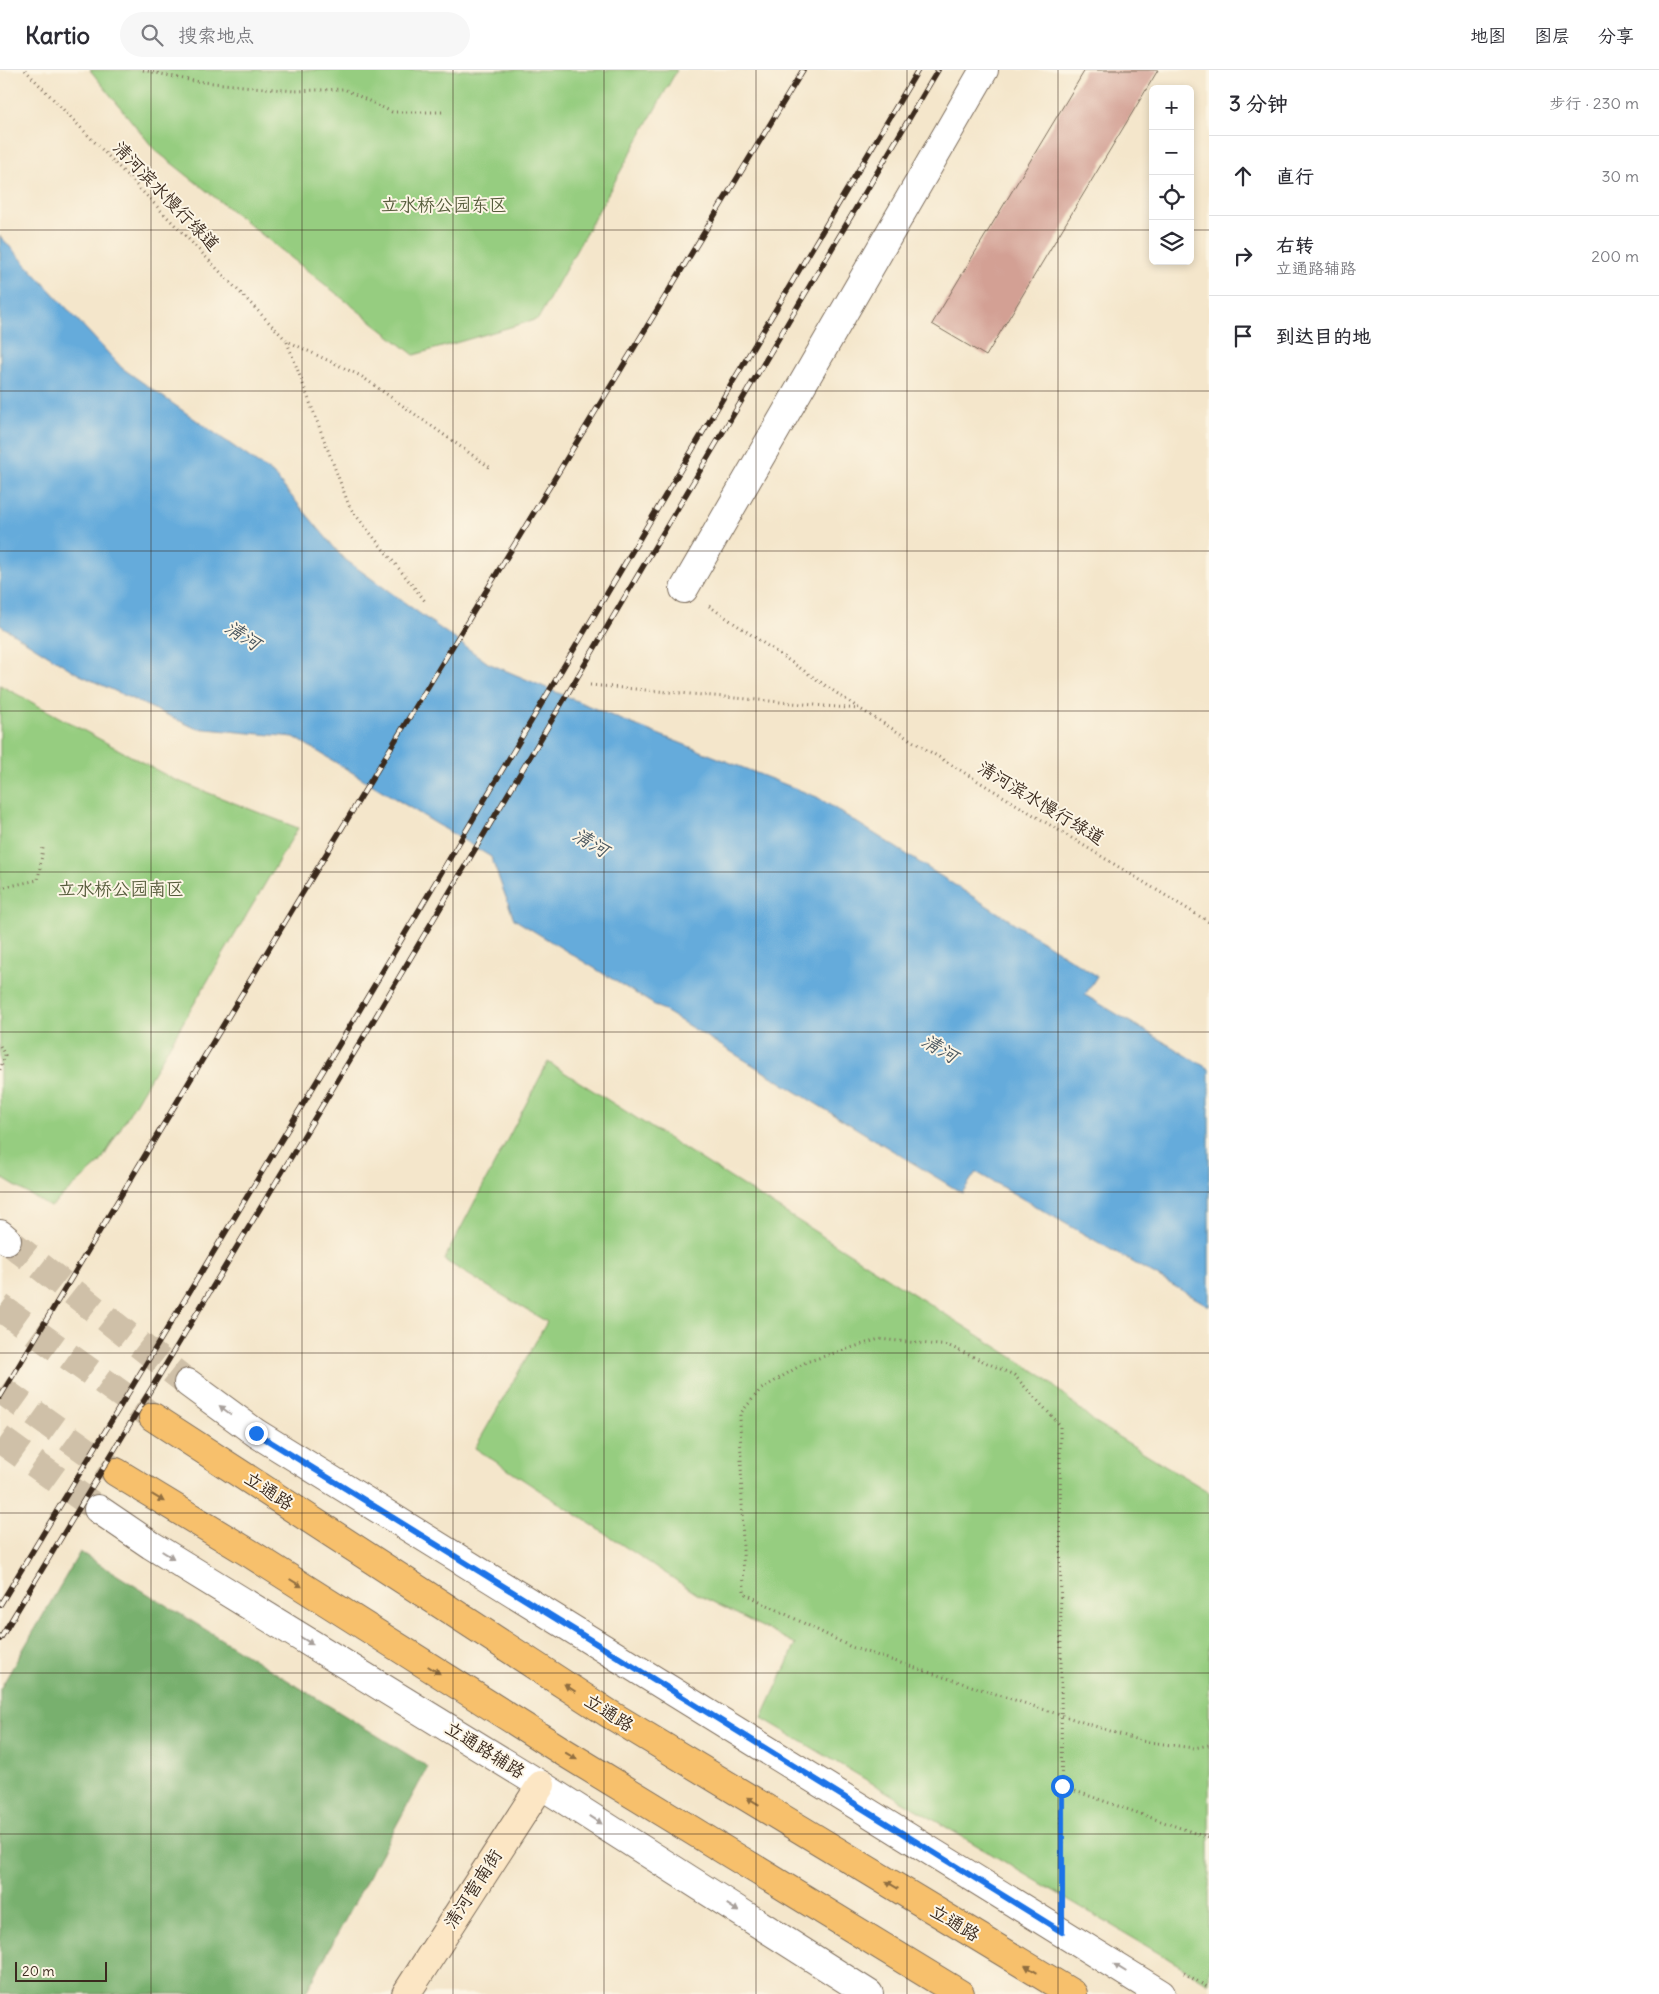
<!DOCTYPE html>
<html lang="zh">
<head>
<meta charset="utf-8">
<style>
	:root { --surface:#fff; --page:#f7f7f7; --text:#2b2b33; --muted:#7c7c81; --line:#e1e1e2 }
	body { margin:0; font-family:Delius,"LXGW WenKai TC",sans-serif; background:var(--page); color:var(--text) }
	.controls { position:absolute; right:15px; top:15px; display:grid; overflow:hidden; border-radius:8px; box-shadow:0 2px 8px #0003 }
	.controls button { width:45px; height:45px; display:grid; place-items:center; padding:0; border:0; border-bottom:1px solid var(--line); background:var(--surface); color:var(--text); font:25px sans-serif }
	.scale { position:absolute; left:15px; bottom:12px; width:92px; box-sizing:border-box; padding-left:5px; border:2px solid #3b2a1e; border-top:0; font-size:14px; line-height:18px; white-space:nowrap; color:#3b2a1e; -webkit-text-stroke:4px #fcf5e5; paint-order:stroke }
	.stop { position:absolute; width:15px; height:15px; margin:-11px; border:4px solid #1a73e8; border-radius:50%; background:#fff }
	.stop.end { background:#1a73e8; border-color:#fff; box-shadow:0 1px 5px #0008 }
	.list { margin:0; padding:0; list-style:none }
	h2 { display:flex; justify-content:space-between; align-items:center; height:65px; margin:0; padding:0 20px; font-size:21px }
	h2 small { font-size:16px; font-weight:400; color:var(--muted) }
	.list li { display:grid; grid-template-columns:32px 1fr auto; gap:15px; align-items:center; box-sizing:border-box; height:80px; padding:0 20px; border-top:1px solid var(--line) }
	.list b { display:block; font-size:19px; white-space:nowrap }
	.list p { margin:0; font-size:16px; white-space:nowrap; color:var(--muted) }
	.list em { font-size:16px; font-style:normal; color:var(--muted) }
	.icon { flex:none; width:28px; height:28px; fill:none; stroke:currentColor; stroke-width:2; stroke-linecap:round; stroke-linejoin:round }
	.map { position:relative; flex:none; width:1209px; height:1924px; overflow:hidden }
	header { display:flex; align-items:center; gap:30px; box-sizing:border-box; height:70px; padding:0 25px; background:var(--surface); border-bottom:1px solid var(--line) }
	header strong { font-size:24px }
	nav { display:flex; gap:28px; margin-inline-start:auto; font-size:18px }
	.search { width:350px; height:45px; background:var(--page); display:flex; align-items:center; gap:12px; box-sizing:border-box; padding:0 18px; border-radius:28px; color:var(--muted); font-size:19px }
	main { display:flex }
	aside { flex:1; background:var(--surface) }
	.map>svg:first-child { display:block }
	.green { fill:#96cd80; stroke:#687c4f }
	.forest { fill:#78b06e; stroke:#5a6d46 }
	.water { fill:#65abdb; stroke:#506a7c }
	.building { fill:#d3a094 }
	.lines { fill:none; stroke-linecap:round; stroke-linejoin:round }
	.street-tunnel { stroke:#cfc0a8; stroke-width:28; stroke-dasharray:28 14; stroke-linecap:butt }
	.primary-tunnel { stroke:#cfc0a8; stroke-width:28; stroke-dasharray:28 14; stroke-linecap:butt }
	.street-casing { stroke:#7c6c5b; stroke-width:30 }
	.secondary-casing { stroke:#7c6c5b; stroke-width:30 }
	.primary-casing { stroke:#7c6c5b; stroke-width:30 }
	.path { stroke:#7c6c5b; stroke-width:3; stroke-dasharray:1 4; stroke-linecap:butt }
	.street { stroke:#fff; stroke-width:28 }
	.secondary { stroke:#fce6c4; stroke-width:28 }
	.primary { stroke:#f7c06c; stroke-width:28 }
	.rail-casing { stroke:#3b2a1e; stroke-width:5.5 }
	.rail { stroke:#fcf5e5; stroke-width:4; stroke-dasharray:11; stroke-linecap:butt }
	.oneway { fill:#a79f9a }
	.oneway2 { fill:#906e41 }
	.route { stroke:#1a73e8; stroke-width:6 }
	.grid { fill:none; stroke:#3b2a1e; stroke-width:1; stroke-opacity:0.55 }
	.labels { text-anchor:middle; stroke-width:4; stroke-linejoin:round; paint-order:stroke }
	.street-label { font-size:18px; fill:#3b2a1e; stroke:#fcf5e5 }
	.park-label { font-size:18px; fill:#565b3b; stroke:#fcf5e5 }
	.water-label { font-size:19px; font-style:italic; fill:#4a5760; stroke:#fcf5e5 }
</style>
</head>
<body>
<header>
<strong>Kartio</strong>
<div class="search"><svg class="icon" aria-label="search" viewBox="0 0 24 24"><circle cx="10" cy="10" r="6"/><path d="M15 15l6 6"/></svg>搜索地点</div>
<nav><a>地图</a><a>图层</a><a>分享</a></nav>
</header>
<main>
<div class="map">
<svg width="1209" height="1924" viewBox="0 0 1209 1924">
	<rect width="100%" height="100%" fill="#fcf5e5"/>
	<filter id="ink" filterUnits="userSpaceOnUse"><feTurbulence type="fractalNoise" baseFrequency=".02" numOctaves="2"/><feDisplacementMap in="SourceGraphic" scale="10" xChannelSelector="R" yChannelSelector="G"/><feConvolveMatrix kernelMatrix="1 2 1 2 8 2 1 2 1" color-interpolation-filters="sRGB"/></filter>
	<filter id="wash" filterUnits="userSpaceOnUse"><feTurbulence type="fractalNoise" baseFrequency=".0096" numOctaves="4" result="noise"/><feDisplacementMap in="SourceGraphic" scale="20" xChannelSelector="R" yChannelSelector="G"/><feGaussianBlur stdDeviation="1.12" result="paint"/><feColorMatrix in="noise" values="0 0 0 0 0 0 0 0 0 0 0 0 0 0 0 0 0 1.4 0 .05"/><feComposite in="paint" operator="in"/></filter>
	<g filter="url(#wash)">
		<rect width="100%" height="100%" fill="#f4e6cb"/>
		<g class="green">
			<polygon points="90,0 677,0 538,249 414,285 155,80"/>
			<polygon points="0,615 173,709 298,758 100,1093 50,1137 0,1107"/>
			<polygon points="548,992 1041,1305 1097,1354 1209,1422 1209,1913 762,1648 796,1574 697,1524 475,1378 547,1252 444,1190"/>
		</g>
		<polygon class="forest" points="80,1482 428,1697 305,1924 0,1924 0,1619"/>
		<polygon class="water" points="0,166 122,298 273,404 343,488 488,593 617,648 817,727 1097,906 1085,925 1209,999 1209,1236 976,1102 962,1123 514,849 491,787 294,667 195,658 78,604 0,555"/>
		<g id="blocks">
			<polygon class="building" points="1085,0 1158,0 986,286 932,254"/>
		</g>
	</g>
	<g filter="url(#ink)">
		<use href="#blocks" fill-opacity="0" stroke="#7c6c5b" stroke-width="1"/>
		<g class="lines">
			<g class="street-tunnel">
				<polyline points="7,1170 188,1313"/>
				<polyline points="0,1369 98,1439"/>
			</g>
			<g class="primary-tunnel">
				<polyline points="0,1237 153,1347"/>
				<polyline points="0,1319 116,1402"/>
			</g>
			<defs>
				<g id="street">
					<polyline points="684,519 984,0"/>
					<polyline points="0,1164 7,1170"/>
					<polyline points="188,1313 256,1363 1161,1924"/>
					<polyline points="98,1439 151,1475 541,1715 869,1924"/>
				</g>
				<polyline id="secondary" points="406,1924 541,1715"/>
				<g id="primary">
					<polyline points="153,1347 608,1643 1073,1924"/>
					<polyline points="116,1402 251,1484 562,1681 960,1924"/>
				</g>
			</defs>
			<use href="#street" class="street-casing"/>
			<use href="#secondary" class="secondary-casing"/>
			<use href="#primary" class="primary-casing"/>
			<g class="path">
				<polyline points="25,0 287,271 361,306 492,399"/>
				<polyline points="143,0 193,11 294,21 344,19 392,42 444,42"/>
				<polyline points="287,272 350,438 425,531"/>
				<polyline points="709,536 860,639 1209,852"/>
				<polyline points="590,615 859,639"/>
				<polyline points="0,818 38,810 43,778"/>
				<polyline points="0,976 5,985 0,1000"/>
				<polyline points="1061,1716 1209,1768"/>
				<polyline points="1062,1828 1060,1355 1014,1305 949,1276 879,1269 806,1292 760,1320 740,1344 744,1523 851,1577 1141,1671 1194,1678 1209,1675"/>
				<polyline points="1184,1903 1209,1918"/>
			</g>
			<use href="#street" class="street"/>
			<use href="#secondary" class="secondary"/>
			<use href="#primary" class="primary"/>
			<defs>
				<g id="rail">
					<polyline points="0,1327 297,832 803,0"/>
					<polyline points="0,1535 343,968 918,0"/>
					<polyline points="0,1569 357,978 938,0"/>
				</g>
			</defs>
			<use href="#rail" class="rail-casing"/>
			<use href="#rail" class="rail"/>
		</g>
		<defs><path id="oneway-solid" d="M-6-.8H1V-3.2L6.5 0L1 3.2V.8H-6Z" transform="scale(1.25)"/></defs>
		<g class="oneway">
			<use href="#oneway-solid" transform="translate(225 1340) rotate(-143)"/>
			<use href="#oneway-solid" transform="translate(168 1485) rotate(32)"/>
			<use href="#oneway-solid" transform="translate(307 1571) rotate(32)"/>
			<use href="#oneway-solid" transform="translate(596 1750) rotate(33)"/>
			<use href="#oneway-solid" transform="translate(733 1838) rotate(33)"/>
			<use href="#oneway-solid" transform="translate(1120 1898) rotate(-148)"/>
		</g>
		<g class="oneway2">
			<use href="#oneway-solid" transform="translate(158 1428) rotate(31)"/>
			<use href="#oneway-solid" transform="translate(296 1513) rotate(32)"/>
			<use href="#oneway-solid" transform="translate(434 1600) rotate(32)"/>
			<use href="#oneway-solid" transform="translate(570 1618) rotate(-147)"/>
			<use href="#oneway-solid" transform="translate(571 1686) rotate(31)"/>
			<use href="#oneway-solid" transform="translate(753 1731) rotate(-149)"/>
			<use href="#oneway-solid" transform="translate(892 1815) rotate(-149)"/>
			<use href="#oneway-solid" transform="translate(1031 1899) rotate(-149)"/>
		</g>
	</g>
	<g class="lines" filter="url(#ink)">
		<polyline class="route" points="256,1363 1062,1862 1062,1716"/>
	</g>
	<path class="grid" d="M151 0V1924M302 0V1924M453 0V1924M604 0V1924M756 0V1924M907 0V1924M1058 0V1924M0 160H1153M1190 160H1209M0 321H1209M0 481H1209M0 641H1209M0 802H1209M0 962H1209M0 1122H1209M0 1283H1209M0 1443H1209M0 1603H1209M0 1764H1209"/>
	<g class="labels">
		<g class="street-label">
			<text transform="translate(166 126) rotate(46)" y="6">清河滨水慢行绿道</text>
			<text transform="translate(1041 733) rotate(31)" y="6">清河滨水慢行绿道</text>
			<text transform="translate(269 1421) rotate(33)" y="6">立通路</text>
			<text transform="translate(609 1643) rotate(32)" y="6">立通路</text>
			<text transform="translate(485 1680) rotate(32)" y="6">立通路辅路</text>
			<text transform="translate(473 1819) rotate(-57)" y="6">清河营南街</text>
			<text transform="translate(955 1853) rotate(31)" y="6">立通路</text>
		</g>
		<g class="park-label">
			<text x="444" y="141">立水桥公园东区</text>
			<text x="121" y="825">立水桥公园南区</text>
		</g>
		<g class="water-label">
			<text transform="translate(243 565) rotate(33)" y="7">清河</text>
			<text transform="translate(591 772) rotate(31)" y="7">清河</text>
			<text transform="translate(940 978) rotate(31)" y="7">清河</text>
		</g>
	</g>
</svg>
<div class="controls">
<button>+</button>
<button>−</button>
<button><svg class="icon" aria-label="locate" viewBox="0 0 24 24"><circle cx="12" cy="12" r="6"/><path d="M12 2v4M12 18v4M2 12h4M18 12h4"/></svg></button>
<button><svg class="icon" aria-label="layers" viewBox="0 0 24 24"><path d="M12 4l9 5-9 5-9-5zM3 14l9 5 9-5"/></svg></button>
</div>
<div class="scale">20 m</div>
<div class="stop" style="left:1062px;top:1716px"></div>
<div class="stop end" style="left:256px;top:1363px"></div>
</div>
<aside>
<h2>3 分钟<small>步行 · 230 m</small></h2>
<ul class="list">
<li><svg class="icon" aria-label="ahead" viewBox="0 0 24 24"><path d="M12 20V5M6 11l6-6 6 6"/></svg><div><b>直行</b></div><em>30 m</em></li>
<li><svg class="icon" aria-label="right" viewBox="0 0 24 24"><path d="M7 20v-9h11M14 6l5 5-5 5"/></svg><div><b>右转</b><p>立通路辅路</p></div><em>200 m</em></li>
<li><svg class="icon" aria-label="arrive" viewBox="0 0 24 24"><path d="M6 21V4h12l-3 4 3 4H6"/></svg><div><b>到达目的地</b></div></li>
</ul>
</aside>
</main>
</body>
</html>
